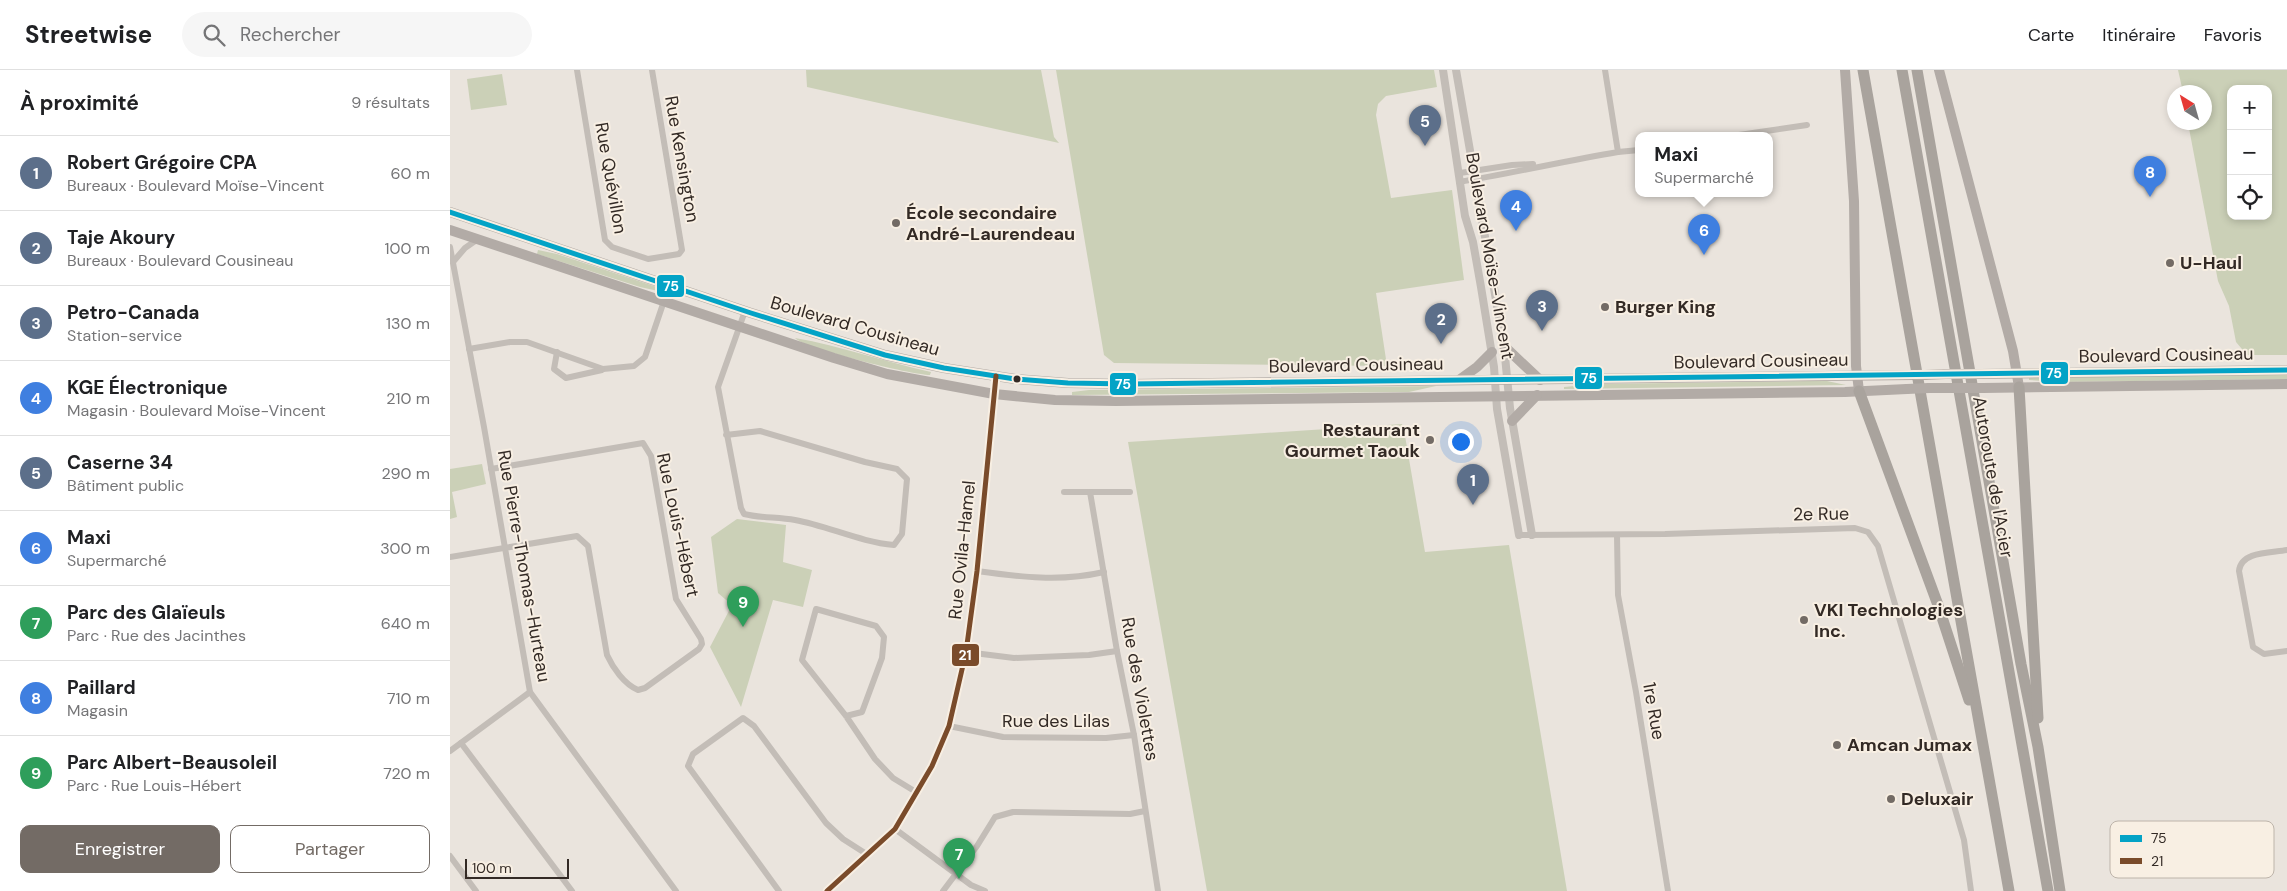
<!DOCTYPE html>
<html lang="fr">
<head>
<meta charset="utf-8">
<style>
	:root { --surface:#fff; --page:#f6f6f6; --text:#202124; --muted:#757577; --line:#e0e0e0; --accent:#736b65 }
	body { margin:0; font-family:"DM Sans",sans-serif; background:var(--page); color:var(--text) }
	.controls { position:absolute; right:15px; top:15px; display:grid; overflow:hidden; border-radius:10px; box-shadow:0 2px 8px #0003 }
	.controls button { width:45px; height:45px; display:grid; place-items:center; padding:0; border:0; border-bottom:1px solid var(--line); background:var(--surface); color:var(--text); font:25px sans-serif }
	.compass { position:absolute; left:1717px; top:15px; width:45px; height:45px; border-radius:50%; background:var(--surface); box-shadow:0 2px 8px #0003; rotate:323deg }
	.scale { position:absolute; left:15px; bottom:12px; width:104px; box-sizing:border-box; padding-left:5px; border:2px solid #332a25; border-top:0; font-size:14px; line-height:18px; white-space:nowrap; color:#332a25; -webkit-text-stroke:4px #f8efe3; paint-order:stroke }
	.you { position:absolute; left:1010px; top:371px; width:18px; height:18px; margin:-12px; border:4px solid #fff; border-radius:50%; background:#1a73e8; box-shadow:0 0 0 8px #1a73e833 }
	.badge { display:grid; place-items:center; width:32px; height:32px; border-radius:50%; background:var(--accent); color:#fff; font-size:16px; font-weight:700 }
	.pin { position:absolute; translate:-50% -41px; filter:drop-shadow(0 1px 2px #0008) }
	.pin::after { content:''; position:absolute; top:26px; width:18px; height:15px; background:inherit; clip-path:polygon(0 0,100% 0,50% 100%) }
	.popup { position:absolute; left:1185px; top:62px; width:138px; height:65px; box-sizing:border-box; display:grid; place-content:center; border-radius:10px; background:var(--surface); filter:drop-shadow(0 1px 4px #0005); font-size:16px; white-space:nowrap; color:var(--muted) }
	.popup b { font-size:19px; color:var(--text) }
	.popup::after { content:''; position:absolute; left:50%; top:100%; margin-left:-10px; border:10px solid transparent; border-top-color:var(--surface) }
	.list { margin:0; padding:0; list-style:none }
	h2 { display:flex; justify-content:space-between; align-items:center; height:65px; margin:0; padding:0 20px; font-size:21px }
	h2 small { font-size:16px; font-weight:400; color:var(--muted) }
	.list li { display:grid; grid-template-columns:32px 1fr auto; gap:15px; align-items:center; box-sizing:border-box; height:75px; padding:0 20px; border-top:1px solid var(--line) }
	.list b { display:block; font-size:19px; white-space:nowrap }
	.list p { margin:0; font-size:16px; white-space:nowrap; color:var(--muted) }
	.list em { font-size:16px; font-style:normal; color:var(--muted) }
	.actions { display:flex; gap:10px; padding:15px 20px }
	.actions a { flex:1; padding:11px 0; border:1px solid var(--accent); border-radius:10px; text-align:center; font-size:18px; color:var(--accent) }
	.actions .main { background:var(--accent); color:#fff }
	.icon { flex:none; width:28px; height:28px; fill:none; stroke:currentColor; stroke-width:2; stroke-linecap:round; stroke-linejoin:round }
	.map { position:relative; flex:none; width:1837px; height:821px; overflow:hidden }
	header { display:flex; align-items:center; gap:30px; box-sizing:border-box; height:70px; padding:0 25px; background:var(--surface); border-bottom:1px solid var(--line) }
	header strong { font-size:24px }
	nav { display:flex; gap:28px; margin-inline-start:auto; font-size:18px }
	.search { width:350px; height:45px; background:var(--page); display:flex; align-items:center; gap:12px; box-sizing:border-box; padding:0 18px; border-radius:28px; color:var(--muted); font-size:19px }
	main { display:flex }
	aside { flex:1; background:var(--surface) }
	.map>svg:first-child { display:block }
	.green { fill:#cbd0b7; fill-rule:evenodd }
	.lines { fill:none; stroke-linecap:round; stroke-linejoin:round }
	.minor { stroke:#c3bdb7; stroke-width:6 }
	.tertiary { stroke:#c3bdb7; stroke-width:8 }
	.primary { stroke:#b2aba6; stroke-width:10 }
	.motorway { stroke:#a9a39d; stroke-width:11 }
	.primary-bridge { stroke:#b2aba6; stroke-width:10 }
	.bus-1-casing { stroke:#f8efe3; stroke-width:9 }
	.bus-2-casing { stroke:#f8efe3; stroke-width:9 }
	.bus-1 { stroke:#03a3c6; stroke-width:5 }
	.bus-2 { stroke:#7a4b2a; stroke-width:5 }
	.poi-dot { fill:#736b65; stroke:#f8efe3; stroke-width:2 }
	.bus-dot { fill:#332a25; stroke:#f8efe3; stroke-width:2 }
	.labels { text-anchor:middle; stroke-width:4; stroke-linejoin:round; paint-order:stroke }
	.street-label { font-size:18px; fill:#332a25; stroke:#f8efe3 }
	.poi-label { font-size:18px; font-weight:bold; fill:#332a25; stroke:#f8efe3; text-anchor:start }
	.key { fill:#f8efe3; stroke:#bdb4aa; stroke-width:1 }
	.key-label { font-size:14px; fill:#332a25 }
	.line-badge { stroke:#f8efe3; stroke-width:2 }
	.badge-label { font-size:14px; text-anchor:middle; font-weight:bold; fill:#fff }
</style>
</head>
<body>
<header>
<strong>Streetwise</strong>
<div class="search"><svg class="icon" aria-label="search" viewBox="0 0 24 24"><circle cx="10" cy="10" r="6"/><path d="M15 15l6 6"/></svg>Rechercher</div>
<nav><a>Carte</a><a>Itinéraire</a><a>Favoris</a></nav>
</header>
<main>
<aside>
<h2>À proximité<small>9 résultats</small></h2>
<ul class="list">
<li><span class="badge" style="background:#5c6f8a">1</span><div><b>Robert Grégoire CPA</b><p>Bureaux · Boulevard Moïse-Vincent</p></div><em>60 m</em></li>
<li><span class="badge" style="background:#5c6f8a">2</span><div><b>Taje Akoury</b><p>Bureaux · Boulevard Cousineau</p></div><em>100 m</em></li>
<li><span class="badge" style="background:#5c6f8a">3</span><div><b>Petro-Canada</b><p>Station-service</p></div><em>130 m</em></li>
<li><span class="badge" style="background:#3f7fe0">4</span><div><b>KGE Électronique</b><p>Magasin · Boulevard Moïse-Vincent</p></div><em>210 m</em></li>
<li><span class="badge" style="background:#5c6f8a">5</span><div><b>Caserne 34</b><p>Bâtiment public</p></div><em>290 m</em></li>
<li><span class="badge" style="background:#3f7fe0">6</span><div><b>Maxi</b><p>Supermarché</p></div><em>300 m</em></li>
<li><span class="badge" style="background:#2e9e5b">7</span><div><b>Parc des Glaïeuls</b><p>Parc · Rue des Jacinthes</p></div><em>640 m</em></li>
<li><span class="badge" style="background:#3f7fe0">8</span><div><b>Paillard</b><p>Magasin</p></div><em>710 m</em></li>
<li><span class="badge" style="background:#2e9e5b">9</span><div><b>Parc Albert-Beausoleil</b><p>Parc · Rue Louis-Hébert</p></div><em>720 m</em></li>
</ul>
<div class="actions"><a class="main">Enregistrer</a><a>Partager</a></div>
</aside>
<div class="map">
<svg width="1837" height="821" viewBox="0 0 1837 821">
	<rect width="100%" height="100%" fill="#eae4dd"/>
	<g class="green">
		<polygon points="356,0 591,0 604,67 609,73 357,17"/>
		<polygon points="606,0 984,0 987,17 936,26 928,34 926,45 941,128 1002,120 1014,210 926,223 937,296 664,293 654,285"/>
		<path d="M1728 0H1837V285H1797L1786 272 1779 236 1768 211 1738 53 1754 52V22H1733ZM1781 19H1818V146H1781Z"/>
		<polygon points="52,4 57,35 21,40 17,9"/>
		<polygon points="88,180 107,184 222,222 222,224 190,217 87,184"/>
		<path d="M345 268C391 276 435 292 481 302L480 305C462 305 353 278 345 268Z"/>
		<polygon points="1837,304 1837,309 1609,312 1579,310 1579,308"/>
		<polygon points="1361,311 1377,311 1396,315 1114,319 1114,317 1146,314"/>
		<polygon points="986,316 959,322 622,325 622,322 639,320"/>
		<polygon points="952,354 954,360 975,482 1059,475 1117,821 757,821 678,372"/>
		<polygon points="32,394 36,414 2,422 7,447 0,449 0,399"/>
		<polygon points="287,449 336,455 333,492 362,500 353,537 323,530 291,637 260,577 282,535 268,523 261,467"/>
	</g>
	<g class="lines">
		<g class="minor">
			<polyline points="127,0 155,170 162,177 198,189 229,184 232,180 202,0"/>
			<polyline points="1282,66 1357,55"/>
			<polyline points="1168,82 1189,80"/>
			<polyline points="1010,103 1062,95 1083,94"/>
			<path d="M1009 112C1063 103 1115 91 1168 82L1155 0"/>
			<polyline points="0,177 34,357 80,622 226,821"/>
			<polyline points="3,192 15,178 28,169"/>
			<polyline points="19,279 60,272 77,272 153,299 184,296 195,287 214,231"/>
			<polyline points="107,282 104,299 116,308 152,300"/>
			<path d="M276 365 310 361 415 392 447 399 457 409 452 464 444 475C410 472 378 456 345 450 328 447 310 448 294 444L291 438 268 317 295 241"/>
			<polyline points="614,422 680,422"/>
			<polyline points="640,422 667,581 684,665 708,821"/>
			<polyline points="1069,465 1215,464 1405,458 1418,462 1428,476 1514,770 1521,821"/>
			<polyline points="1167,465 1168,525 1186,622 1218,821"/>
			<path d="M1837 480C1821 483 1791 481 1789 501L1803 577 1814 584 1837 581"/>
			<path d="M0 487 127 466 138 476 157 585C163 598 174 614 188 620L195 618 249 579 252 574 251 569 226 529 201 386 193 373 41 399"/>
			<path d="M527 501C570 507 611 512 654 502"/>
			<polyline points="516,582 564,588 639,585 667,581"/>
			<polyline points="396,646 412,642 432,588 434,567 426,556 366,539 352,590 396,646 425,689 443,708 466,722"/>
			<polyline points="499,656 553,667 656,668 684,665"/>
			<polyline points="11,673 122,821"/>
			<polyline points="0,681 80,622"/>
			<polyline points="445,759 521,815 535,821"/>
			<polyline points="0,786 26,821"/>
			<polyline points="329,821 238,696 243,684 293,648 304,656 376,753 393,769 418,785"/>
			<polyline points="377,821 445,759 482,696 499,656 516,582 527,501 546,306"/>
			<polyline points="493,821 527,776 545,747 563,742 680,744 695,741"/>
		</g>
		<g class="tertiary">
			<polyline points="993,0 1015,146 1023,172 1031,217 1044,297 1047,339 1069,465"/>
			<polyline points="1006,0 1054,276 1060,338 1082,465"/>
		</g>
		<g class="primary">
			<polyline points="1395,0 1404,131 1406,296 1409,321"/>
			<polyline points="1489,0 1563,281 1569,317"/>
			<polyline points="0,142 301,243 435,285 494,298 565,309 618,313 680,314 1465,305"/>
			<polyline points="0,160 384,288 437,304 544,324 605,330 666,331 1395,322 1457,319"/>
			<polyline points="1054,276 1090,310"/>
			<polyline points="1531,304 1837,300"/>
			<polyline points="1475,305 1495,304"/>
			<polyline points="1009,310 1027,297 1042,282"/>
			<polyline points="1479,318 1504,318"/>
			<polyline points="1533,318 1837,314"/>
			<polyline points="1062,351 1087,325"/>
		</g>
		<g class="motorway">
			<polyline points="1413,0 1559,821"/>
			<polyline points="1452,0 1598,821"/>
			<polyline points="1467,0 1571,594 1588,677 1610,821"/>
			<polyline points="1569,317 1588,648"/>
			<polyline points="1409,321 1488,535 1519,630"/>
		</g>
		<g class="primary-bridge">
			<polyline points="1495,304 1531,304"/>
			<polyline points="1465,305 1475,305"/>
			<polyline points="1504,318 1533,318"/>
			<polyline points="1457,319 1479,318"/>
		</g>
		<defs>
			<polyline id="bus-1" points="0,142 301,243 435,285 494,298 565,309 618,313 680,314 1837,300"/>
			<polyline id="bus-2" points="377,821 445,759 482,696 499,656 516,582 527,501 546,306"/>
		</defs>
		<use href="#bus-1" class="bus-1-casing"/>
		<use href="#bus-2" class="bus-2-casing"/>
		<use href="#bus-1" class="bus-1"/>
		<use href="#bus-2" class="bus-2"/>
	</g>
	<g class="poi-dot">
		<circle cx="446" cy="153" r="5"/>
		<circle cx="1720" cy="193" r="5"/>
		<circle cx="1155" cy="237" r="5"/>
		<circle cx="980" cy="370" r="5"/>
		<circle cx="1354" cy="550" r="5"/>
		<circle cx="1387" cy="675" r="5"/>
		<circle cx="1441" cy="729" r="5"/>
	</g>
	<circle class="bus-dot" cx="567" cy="309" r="4.5"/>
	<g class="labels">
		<g class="street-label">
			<text transform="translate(232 89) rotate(80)" y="6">Rue Kensington</text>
			<text transform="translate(161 108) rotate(80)" y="6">Rue Quévillon</text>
			<text transform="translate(1040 186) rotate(80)" y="6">Boulevard Moïse-Vincent</text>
			<text transform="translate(405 256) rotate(16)" y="6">Boulevard Cousineau</text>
			<text transform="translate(1716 285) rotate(-1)" y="6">Boulevard Cousineau</text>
			<text transform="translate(1311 291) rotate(-1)" y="6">Boulevard Cousineau</text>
			<text transform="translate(906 295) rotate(-1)" y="6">Boulevard Cousineau</text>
			<text transform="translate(1543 407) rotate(80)" y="6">Autoroute de l'Acier</text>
			<text transform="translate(1371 444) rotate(-1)" y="6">2e Rue</text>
			<text transform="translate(228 455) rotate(78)" y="6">Rue Louis-Hébert</text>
			<text transform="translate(512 480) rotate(-84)" y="6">Rue Ovila-Hamel</text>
			<text transform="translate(74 496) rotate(80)" y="6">Rue Pierre-Thomas-Hurteau</text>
			<text transform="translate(690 619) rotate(80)" y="6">Rue des Violettes</text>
			<text transform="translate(1204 641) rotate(80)" y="6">1re Rue</text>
			<text x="606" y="657">Rue des Lilas</text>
		</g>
		<g class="poi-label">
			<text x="456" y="149">École secondaire<tspan x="456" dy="21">André-Laurendeau</tspan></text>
			<text x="1730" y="199">U-Haul</text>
			<text x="1165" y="243">Burger King</text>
			<text x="970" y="366" text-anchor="end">Restaurant<tspan x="970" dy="21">Gourmet Taouk</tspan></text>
			<text x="1364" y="546">VKI Technologies<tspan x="1364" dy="21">Inc.</tspan></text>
			<text x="1397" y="681">Amcan Jumax</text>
			<text x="1451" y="735">Deluxair</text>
		</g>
	</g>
	<rect x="1660" y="751" width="164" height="57" rx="8" class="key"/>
	<rect x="1670" y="765" width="22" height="7" fill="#03a3c6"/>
	<rect x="1670" y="788" width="22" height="6" fill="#7a4b2a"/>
	<g class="key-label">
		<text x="1701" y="773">75</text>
		<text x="1701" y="796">21</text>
	</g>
	<g class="line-badge">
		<rect x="206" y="204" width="29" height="24" rx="5" fill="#03a3c6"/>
		<rect x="1590" y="291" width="29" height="24" rx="5" fill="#03a3c6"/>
		<rect x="1124" y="296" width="29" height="24" rx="5" fill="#03a3c6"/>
		<rect x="659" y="302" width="28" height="24" rx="5" fill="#03a3c6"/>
		<rect x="501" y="573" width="29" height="24" rx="5" fill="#7a4b2a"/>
	</g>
	<g class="badge-label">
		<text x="221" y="221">75</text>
		<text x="1604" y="308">75</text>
		<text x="1139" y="313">75</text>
		<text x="673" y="319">75</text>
		<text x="515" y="590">21</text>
	</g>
</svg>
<div class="controls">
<button>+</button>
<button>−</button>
<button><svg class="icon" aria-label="locate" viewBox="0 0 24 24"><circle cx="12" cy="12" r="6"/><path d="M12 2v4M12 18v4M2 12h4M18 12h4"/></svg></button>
</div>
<svg class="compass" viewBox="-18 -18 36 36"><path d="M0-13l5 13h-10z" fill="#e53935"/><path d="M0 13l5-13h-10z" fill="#757577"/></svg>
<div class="scale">100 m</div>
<div class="you"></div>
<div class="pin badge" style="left:1023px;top:435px;background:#5c6f8a">1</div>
<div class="pin badge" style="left:991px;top:274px;background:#5c6f8a">2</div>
<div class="pin badge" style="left:1092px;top:261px;background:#5c6f8a">3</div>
<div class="pin badge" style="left:1066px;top:161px;background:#3f7fe0">4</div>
<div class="pin badge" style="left:975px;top:76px;background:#5c6f8a">5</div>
<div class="pin badge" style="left:1254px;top:185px;background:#3f7fe0">6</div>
<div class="popup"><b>Maxi</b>Supermarché</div>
<div class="pin badge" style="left:509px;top:809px;background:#2e9e5b">7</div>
<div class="pin badge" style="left:1700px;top:127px;background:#3f7fe0">8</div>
<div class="pin badge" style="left:293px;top:557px;background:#2e9e5b">9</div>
</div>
</main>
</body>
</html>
